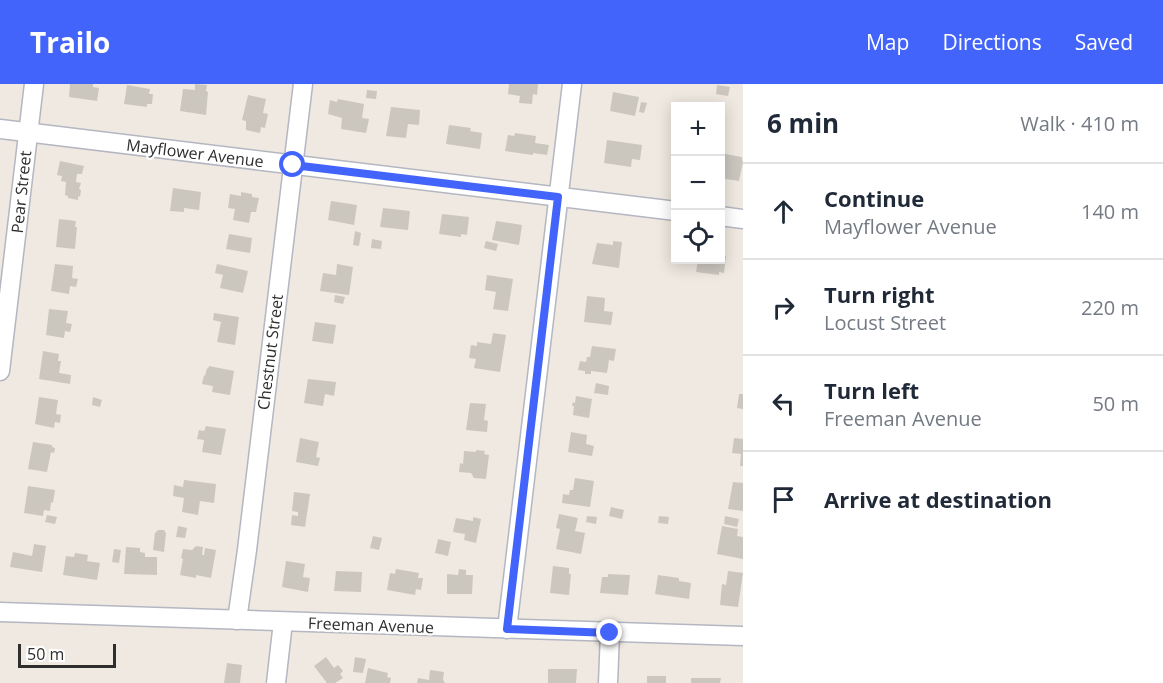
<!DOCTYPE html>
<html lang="en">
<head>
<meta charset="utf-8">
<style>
	:root { --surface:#fff; --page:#f6f6f7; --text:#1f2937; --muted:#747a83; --line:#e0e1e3; --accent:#4264fb }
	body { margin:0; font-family:"Open Sans",sans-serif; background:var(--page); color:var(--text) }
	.controls { position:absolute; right:18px; top:18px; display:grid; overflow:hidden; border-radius:0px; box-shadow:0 3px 15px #0003 }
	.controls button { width:54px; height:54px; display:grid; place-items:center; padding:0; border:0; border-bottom:2px solid var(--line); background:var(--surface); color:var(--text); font:30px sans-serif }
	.scale { position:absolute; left:18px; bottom:15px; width:98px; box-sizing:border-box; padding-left:6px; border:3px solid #2e2e2e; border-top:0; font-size:16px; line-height:21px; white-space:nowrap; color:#2e2e2e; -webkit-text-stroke:4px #fff; paint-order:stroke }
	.stop { position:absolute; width:18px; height:18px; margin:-14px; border:4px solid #4264fb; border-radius:50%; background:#fff }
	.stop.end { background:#4264fb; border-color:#fff; box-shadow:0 2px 6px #0008 }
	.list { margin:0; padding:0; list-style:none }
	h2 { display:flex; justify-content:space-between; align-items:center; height:78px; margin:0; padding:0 24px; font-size:26px }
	h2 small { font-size:20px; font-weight:400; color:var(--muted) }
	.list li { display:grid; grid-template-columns:39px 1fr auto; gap:18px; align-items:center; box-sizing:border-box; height:96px; padding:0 24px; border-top:2px solid var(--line) }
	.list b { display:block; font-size:22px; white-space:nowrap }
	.list p { margin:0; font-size:20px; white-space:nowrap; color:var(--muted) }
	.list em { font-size:20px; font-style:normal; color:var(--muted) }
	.icon { flex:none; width:33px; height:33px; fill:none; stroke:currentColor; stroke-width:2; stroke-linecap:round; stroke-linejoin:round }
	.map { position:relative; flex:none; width:743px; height:599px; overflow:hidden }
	header { display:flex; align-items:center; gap:36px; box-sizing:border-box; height:84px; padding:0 30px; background:var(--accent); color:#fff }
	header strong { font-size:28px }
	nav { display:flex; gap:33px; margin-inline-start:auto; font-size:21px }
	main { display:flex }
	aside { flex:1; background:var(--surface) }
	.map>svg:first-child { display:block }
	.building { fill:#cbc7bf }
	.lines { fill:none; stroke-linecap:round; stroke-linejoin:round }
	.minor-casing { stroke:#b4b7c1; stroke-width:21 }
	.minor { stroke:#fff; stroke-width:18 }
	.route { stroke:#4264fb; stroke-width:8 }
	.labels { text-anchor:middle; stroke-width:4.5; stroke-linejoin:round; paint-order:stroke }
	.street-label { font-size:16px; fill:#2e2e2e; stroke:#fff }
</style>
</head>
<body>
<header>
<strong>Trailo</strong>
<nav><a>Map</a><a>Directions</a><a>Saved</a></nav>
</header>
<main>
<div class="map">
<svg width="743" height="599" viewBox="0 0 743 599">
	<rect width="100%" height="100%" fill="#efe9e1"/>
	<g class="building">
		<polygon points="70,0 93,0 93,3 99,4 97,17 69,13"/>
		<polygon points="195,0 207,1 206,7 208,8 206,31 180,27 183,5 195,6"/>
		<polygon points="509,0 538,0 537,11 533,10 532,20 519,19 520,12 508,10"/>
		<polygon points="127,1 150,5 149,10 153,10 152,20 147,20 147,23 124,20"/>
		<polygon points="717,1 730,3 728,12 716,10"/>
		<polygon points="367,6 377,7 376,15 366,14"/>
		<polygon points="613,8 639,13 635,32 610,27"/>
		<polygon points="248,11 266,15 263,29 268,30 265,44 261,43 260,49 246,46 246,37 242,36"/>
		<polygon points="338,15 364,20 362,34 369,35 366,49 341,45 342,34 328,30 330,16 337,18"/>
		<polygon points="641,18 647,19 644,29 639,28"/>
		<polygon points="391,23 420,26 419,41 408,40 406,54 386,52"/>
		<polygon points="449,41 471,44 470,47 482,49 480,65 446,60"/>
		<polygon points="515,49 536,52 535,59 549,61 547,71 533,69 533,71 505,67 508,51 514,52"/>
		<polygon points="607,56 642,61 640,76 632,75 631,83 604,79"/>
		<polygon points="720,69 742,73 742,76 743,78 739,97 720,94"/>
		<polygon points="60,77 84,82 82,90 77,90 76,98 81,99 79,105 81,106 80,113 78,112 78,116 68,114 68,112 65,111 66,98 61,97 62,92 57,91"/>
		<polygon points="173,104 201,108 199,126 184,124 184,128 170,127"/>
		<polygon points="241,108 252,110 252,113 259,114 256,128 251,128 249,139 233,136 235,125 228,124 230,110 241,112"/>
		<polygon points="331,117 357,121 354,141 328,136"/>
		<polygon points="383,124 410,127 408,146 380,143"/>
		<polygon points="442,130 469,133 467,151 461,150 461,153 439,150"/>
		<polygon points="59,135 76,137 75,143 77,143 75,165 56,163"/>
		<polygon points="496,137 522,141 519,161 492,156"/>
		<polygon points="355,147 361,149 359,162 353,161"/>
		<polygon points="229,150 252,154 250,169 226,165"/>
		<polygon points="372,155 382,157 381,165 371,164"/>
		<polygon points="486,157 498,160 496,167 484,164"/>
		<polygon points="613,157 622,158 619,184 592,180 597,159 613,161"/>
		<polygon points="720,171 726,172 724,189 719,188 719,191 696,188 698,176 720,176"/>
		<polygon points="55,180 73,182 72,194 78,195 76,203 70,202 69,210 51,207"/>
		<polygon points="217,180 248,187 243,209 220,204 223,191 215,189"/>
		<polygon points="337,180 353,183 349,211 320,207 323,189 336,191"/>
		<polygon points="487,191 513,195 508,227 493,225 496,208 485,206"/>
		<polygon points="335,211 345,213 343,220 334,218"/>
		<polygon points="587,212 605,214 604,227 613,228 611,241 584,238"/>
		<polygon points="49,225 68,227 66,239 72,240 70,248 65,247 64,254 46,251"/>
		<polygon points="214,229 239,233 235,261 217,258 221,238 213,236"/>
		<polygon points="315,238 336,241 333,260 312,257"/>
		<polygon points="493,249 506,251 500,288 474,284 476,275 469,274 471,261 477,262 477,258 491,260"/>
		<polygon points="592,262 616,265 614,277 609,276 607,289 591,287 591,290 585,290 585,287 578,286 580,277 586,278 587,273 590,273"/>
		<polygon points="43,267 59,270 58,277 61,277 59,289 71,291 70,300 39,295"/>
		<polygon points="209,282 234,287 230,311 212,308 213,302 202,300 204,291 205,292 207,284 208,285"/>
		<polygon points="308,295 336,298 334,312 325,310 323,322 304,319"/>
		<polygon points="596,299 609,302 608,311 594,309"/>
		<polygon points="739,310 743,310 743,325 737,324"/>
		<polygon points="576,312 592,315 589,334 573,331 574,322 572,322 573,318 575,319"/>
		<polygon points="39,313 58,316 56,330 61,331 60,339 55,338 54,344 35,340"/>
		<polygon points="93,313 102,316 100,323 92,321"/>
		<polygon points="470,319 486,320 484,336 488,337 487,348 466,346"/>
		<polygon points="206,342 226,345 221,371 202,368 204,356 197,355 199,346 204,347"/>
		<polygon points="571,348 587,351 586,360 594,362 592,372 568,368"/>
		<polygon points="300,354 319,358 316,373 320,374 318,382 296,378"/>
		<polygon points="734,354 743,355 743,382 740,382 741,370 732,369"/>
		<polygon points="33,358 52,361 52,363 55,364 54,369 51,368 47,388 28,385"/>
		<polygon points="476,366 485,367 484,370 489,371 486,395 474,394 471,389 459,388 460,379 463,380 464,367 476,368"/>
		<polygon points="575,394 594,397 590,423 562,419 563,410 569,411 570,406 573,406"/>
		<polygon points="184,396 216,400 214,419 200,417 198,431 182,428 184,414 173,412 174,401 183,403"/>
		<polygon points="733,398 743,399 743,427 728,425"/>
		<polygon points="28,402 55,406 53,419 51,418 50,427 44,426 43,432 24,429"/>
		<polygon points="294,408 310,410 305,443 291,441 292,431 298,432 298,428 292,427"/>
		<polygon points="611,423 624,426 622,435 609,432"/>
		<polygon points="559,430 578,434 575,447 585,449 581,470 556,465 560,445 556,444"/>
		<polygon points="47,431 57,433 55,440 45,438"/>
		<polygon points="587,432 597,433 596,440 586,438"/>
		<polygon points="659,432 669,433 668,440 658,439"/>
		<polygon points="725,432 739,435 737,443 724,440"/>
		<polygon points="473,433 481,435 476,459 464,456 465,450 453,448 456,434 473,437"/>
		<polygon points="178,442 187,444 185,454 176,453"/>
		<polygon points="722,442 738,445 737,452 743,453 743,475 717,470"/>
		<polygon points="158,446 164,446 166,449 164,468 153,466 155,449"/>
		<polygon points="373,452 382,454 379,466 370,464"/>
		<polygon points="438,455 451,458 448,472 435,469"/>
		<polygon points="34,460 46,462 42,488 10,483 13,468 32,472"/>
		<polygon points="196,462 203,463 202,471 204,471 205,464 216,466 211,494 196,491 196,494 180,491 183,475 181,474 183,465 192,466"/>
		<polygon points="126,463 140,464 140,468 145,469 145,473 157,473 157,491 124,490"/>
		<polygon points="114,465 121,466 119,479 112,478"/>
		<polygon points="75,469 88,471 87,477 100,479 97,496 63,491 66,472 74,473"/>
		<polygon points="286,477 305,480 303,493 310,494 308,508 282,503"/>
		<polygon points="553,482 569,484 569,490 571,490 569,511 550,509"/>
		<polygon points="396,485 419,489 418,494 423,494 421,506 416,505 415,511 387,506 390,489 395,490"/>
		<polygon points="459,485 466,486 466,491 473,491 472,510 447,510 447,490 458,491"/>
		<polygon points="336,487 362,488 361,508 334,507"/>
		<polygon points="728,487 743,489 738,523 720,521 722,500 726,501"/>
		<polygon points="608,490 630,491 628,511 600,509 602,493 608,493"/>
		<polygon points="658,491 679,494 679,497 691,499 689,515 655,510"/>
		<polygon points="326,573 334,584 338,581 343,587 340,590 343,594 335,599 327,599 314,582"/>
		<polygon points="355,573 366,575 363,589 353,588"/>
		<polygon points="227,579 242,581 240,599 224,599"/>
		<polygon points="368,584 388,589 387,593 391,594 390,599 365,599"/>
		<polygon points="548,585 577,585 576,599 548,599"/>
		<polygon points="430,586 444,588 443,596 445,599 417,599 418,594 429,596"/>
		<rect x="647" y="592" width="19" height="7"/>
		<polygon points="691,594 721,594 720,599 691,599"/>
	</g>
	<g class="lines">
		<defs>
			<g id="minor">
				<polyline points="0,45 676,127"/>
				<polyline points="720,132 743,135"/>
				<polyline points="0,287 34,0"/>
				<polyline points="0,528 743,552"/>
				<polyline points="237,536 247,466 303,0"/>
				<polyline points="507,545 572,0"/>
				<polyline points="276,599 283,538"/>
				<polyline points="608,599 610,549"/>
			</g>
		</defs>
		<use href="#minor" class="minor-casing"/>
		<use href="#minor" class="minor"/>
	</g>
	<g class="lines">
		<polyline class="route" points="293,81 558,113 507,545 610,549"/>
	</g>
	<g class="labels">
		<g class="street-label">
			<text transform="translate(195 69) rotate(7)" y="6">Mayflower Avenue</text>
			<text transform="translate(21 108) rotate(-84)" y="6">Pear Street</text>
			<text transform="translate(270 268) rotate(-83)" y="6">Chestnut Street</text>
			<text transform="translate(371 541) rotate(2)" y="6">Freeman Avenue</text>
		</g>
	</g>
</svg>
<div class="controls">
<button>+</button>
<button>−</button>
<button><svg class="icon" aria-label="locate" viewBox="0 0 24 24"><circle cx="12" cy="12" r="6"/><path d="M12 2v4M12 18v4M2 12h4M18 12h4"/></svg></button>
</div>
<div class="scale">50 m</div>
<div class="stop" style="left:293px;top:81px"></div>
<div class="stop end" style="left:610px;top:549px"></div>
</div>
<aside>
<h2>6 min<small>Walk · 410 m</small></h2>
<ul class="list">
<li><svg class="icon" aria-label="ahead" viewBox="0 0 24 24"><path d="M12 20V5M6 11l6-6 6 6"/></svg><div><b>Continue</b><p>Mayflower Avenue</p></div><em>140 m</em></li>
<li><svg class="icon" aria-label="right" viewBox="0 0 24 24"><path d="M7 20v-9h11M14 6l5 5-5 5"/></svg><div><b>Turn right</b><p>Locust Street</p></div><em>220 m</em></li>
<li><svg class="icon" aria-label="left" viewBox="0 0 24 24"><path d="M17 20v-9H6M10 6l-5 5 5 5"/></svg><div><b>Turn left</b><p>Freeman Avenue</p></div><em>50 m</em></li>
<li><svg class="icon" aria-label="arrive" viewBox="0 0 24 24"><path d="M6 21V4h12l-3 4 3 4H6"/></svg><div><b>Arrive at destination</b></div></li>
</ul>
</aside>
</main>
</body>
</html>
